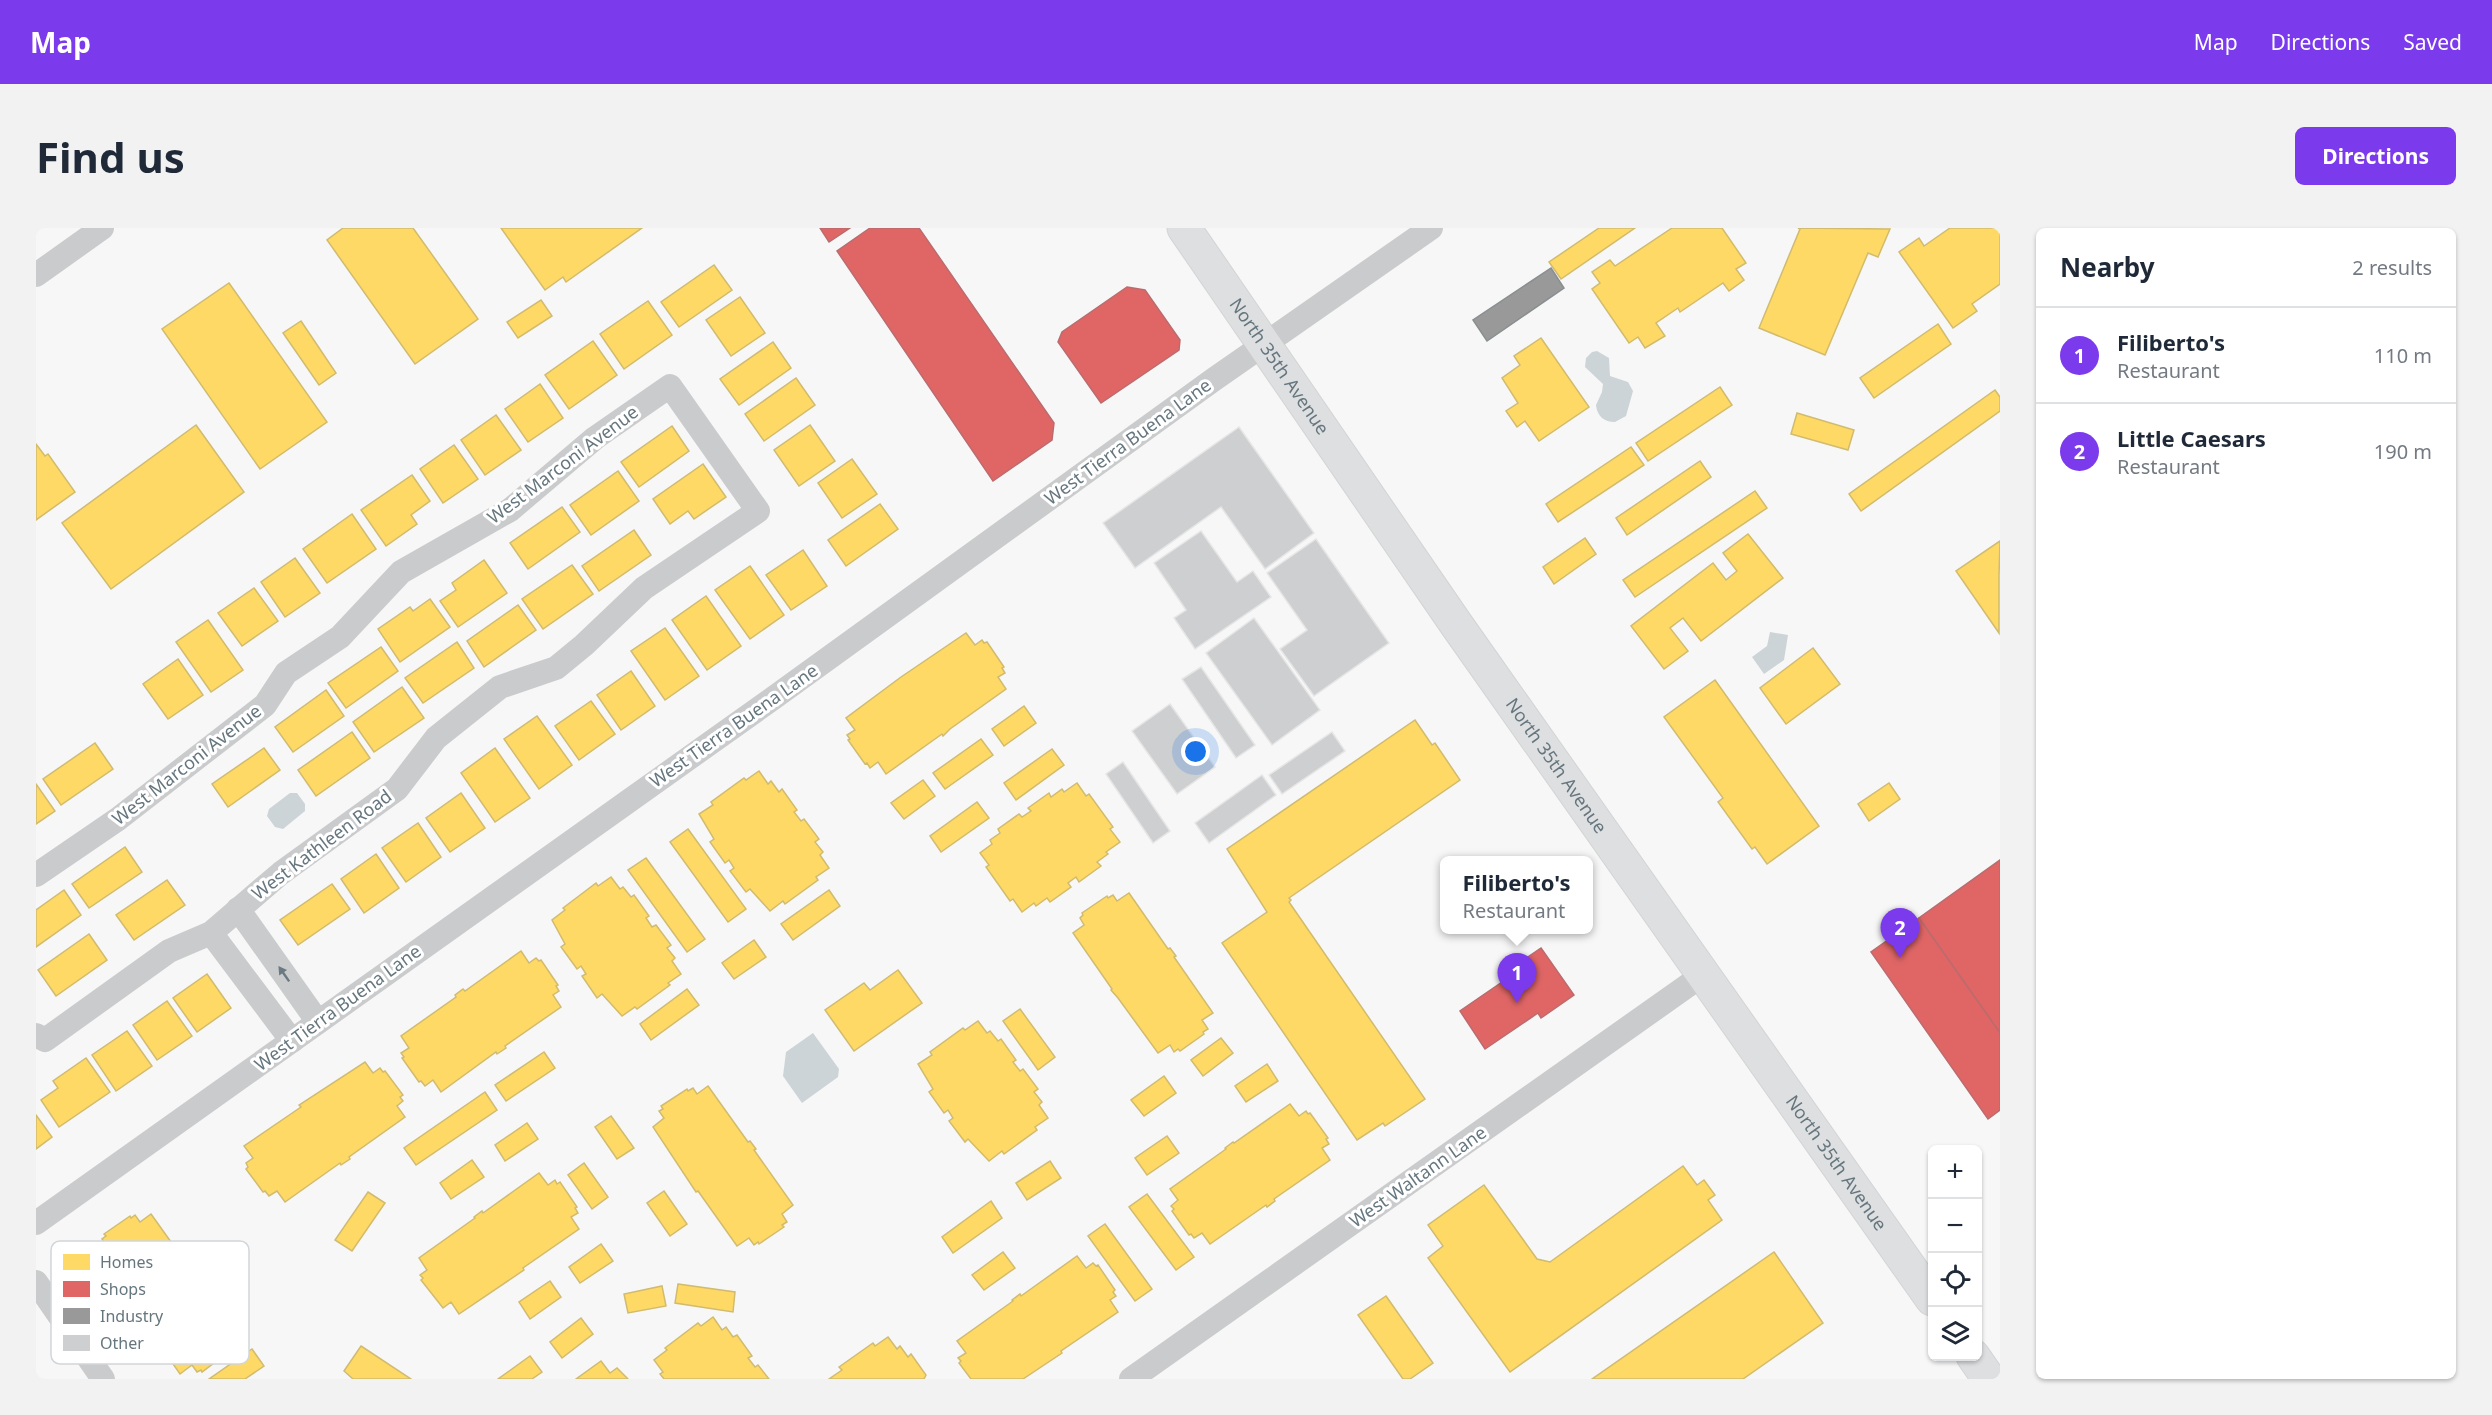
<!DOCTYPE html>
<html lang="en">
<head>
<meta charset="utf-8">
<style>
	:root { --surface:#fff; --page:#f2f2f3; --text:#1f2937; --muted:#747a83; --line:#e0e1e3; --accent:#7c3aed }
	body { margin:0; font-family:"Noto Sans",sans-serif; background:var(--page); color:var(--text) }
	.controls { position:absolute; right:18px; bottom:18px; display:grid; overflow:hidden; border-radius:9px; box-shadow:0 2px 4px #0004 }
	.controls button { width:54px; height:54px; display:grid; place-items:center; padding:0; border:0; border-bottom:2px solid var(--line); background:var(--surface); color:var(--text); font:30px sans-serif }
	.you { position:absolute; left:1160px; top:524px; width:21px; height:21px; margin:-15px; border:4px solid #fff; border-radius:50%; background:#1a73e8; box-shadow:0 0 0 9px #1a73e833 }
	.badge { display:grid; place-items:center; width:39px; height:39px; border-radius:50%; background:var(--accent); color:#fff; font-size:20px; font-weight:700 }
	.pin { position:absolute; translate:-50% -50px; filter:drop-shadow(0 2px 3px #0008) }
	.pin::after { content:''; position:absolute; top:32px; width:21px; height:18px; background:inherit; clip-path:polygon(0 0,100% 0,50% 100%) }
	.popup { position:absolute; left:1404px; top:628px; width:153px; height:78px; box-sizing:border-box; display:grid; place-content:center; border-radius:9px; background:var(--surface); filter:drop-shadow(0 2px 4px #0005); font-size:20px; white-space:nowrap; color:var(--muted) }
	.popup b { font-size:22px; color:var(--text) }
	.popup::after { content:''; position:absolute; left:50%; top:100%; margin-left:-12px; border:12px solid transparent; border-top-color:var(--surface) }
	.list { margin:0; padding:0; list-style:none }
	h2 { display:flex; justify-content:space-between; align-items:center; height:78px; margin:0; padding:0 24px; font-size:26px }
	h2 small { font-size:20px; font-weight:400; color:var(--muted) }
	.list li { display:grid; grid-template-columns:39px 1fr auto; gap:18px; align-items:center; box-sizing:border-box; height:96px; padding:0 24px; border-top:2px solid var(--line) }
	.list b { display:block; font-size:22px; white-space:nowrap }
	.list p { margin:0; font-size:20px; white-space:nowrap; color:var(--muted) }
	.list em { font-size:20px; font-style:normal; color:var(--muted) }
	.icon { flex:none; width:33px; height:33px; fill:none; stroke:currentColor; stroke-width:2; stroke-linecap:round; stroke-linejoin:round }
	.map { position:relative; flex:none; width:1964px; height:1151px; overflow:hidden; border-radius:9px }
	header { display:flex; align-items:center; gap:36px; box-sizing:border-box; height:84px; padding:0 30px; background:var(--accent); color:#fff }
	header strong { font-size:28px }
	nav { display:flex; gap:33px; margin-inline-start:auto; font-size:21px }
	.intro { display:flex; align-items:center; justify-content:space-between; box-sizing:border-box; height:144px; padding:0 36px }
	h1 { margin:0; font-size:42px }
	.button { padding:15px 27px; border-radius:9px; background:var(--accent); color:#fff; font-size:21px; font-weight:700 }
	main { display:flex; gap:36px; padding:0 36px }
	aside { flex:1; background:var(--surface); border-radius:9px; box-shadow:0 2px 4px #0004 }
	.map>svg:first-child { display:block }
	.water { fill:#ccd4d7 }
	.homes { fill:#ffd966; stroke:#d1bb6e; stroke-width:1.5 }
	.shops { fill:#e06666; stroke:#bb6b6e; stroke-width:1.5 }
	.industry { fill:#999; stroke:#898e91; stroke-width:1.5 }
	.building { fill:#cecfd0; stroke:#e6e6e6; stroke-width:1.5 }
	.lines { fill:none; stroke-linecap:round; stroke-linejoin:round }
	.secondary-casing { stroke:#d3d4d5; stroke-width:35 }
	.minor { stroke:#cacbcc; stroke-width:24 }
	.secondary { stroke:#dedfe0; stroke-width:33 }
	.oneway { fill:#6a7a83 }
	.labels { text-anchor:middle; stroke-width:6; stroke-linejoin:round; paint-order:stroke }
	.street-label { font-size:18px; fill:#65767f; stroke:#fff }
	.key { fill:#fff; stroke:#d1d6d9; stroke-width:1.5 }
	.key-label { font-size:16px; fill:#65767f }
</style>
</head>
<body>
<header>
<strong>Map</strong>
<nav><a>Map</a><a>Directions</a><a>Saved</a></nav>
</header>
<div class="intro"><h1>Find us</h1><a class="button">Directions</a></div>
<main>
<div class="map">
<svg width="1964" height="1151" viewBox="0 0 1964 1151">
	<rect width="100%" height="100%" fill="#f7f7f7"/>
	<g class="water">
		<path d="M1561 123 1573 130 1574 148 1592 154 1597 163 1590 188 1579 194C1568 194 1561 188 1560 177L1566 164 1567 156 1549 139 1550 130 1556 124Z"/>
		<polygon points="1734,404 1752,407 1748,432 1728,446 1716,429 1731,418"/>
		<polygon points="254,565 261,565 269,576 269,583 247,601 239,599 231,588 233,581"/>
		<polygon points="777,805 803,841 802,849 766,875 747,848 750,824"/>
	</g>
	<g class="homes">
		<polygon points="307,0 377,0 442,91 379,136 291,12"/>
		<polygon points="465,0 606,0 530,54 527,49 509,62"/>
		<polygon points="1563,0 1599,0 1525,51 1513,34"/>
		<polygon points="1636,0 1686,0 1710,35 1700,41 1708,52 1693,63 1687,55 1644,84 1642,80 1620,95 1629,108 1609,120 1602,109 1593,115 1556,61 1564,55 1556,44 1574,32 1579,38"/>
		<polygon points="1762,0 1854,1 1842,29 1832,25 1789,127 1723,100 1764,1"/>
		<polygon points="1914,0 1964,0 1964,56 1936,76 1941,83 1917,100 1863,24 1883,10 1888,18"/>
		<polygon points="678,37 696,62 643,99 625,74"/>
		<polygon points="193,55 291,194 224,241 126,101"/>
		<polygon points="704,69 729,105 695,128 670,92"/>
		<polygon points="505,72 516,88 482,110 471,94"/>
		<polygon points="612,73 636,107 588,141 564,106"/>
		<polygon points="265,93 300,145 283,157 247,105"/>
		<polygon points="1902,96 1915,116 1838,170 1824,150"/>
		<polygon points="1505,110 1553,179 1503,213 1489,193 1481,199 1470,183 1482,175 1466,150 1484,137 1478,128"/>
		<polygon points="557,113 581,147 533,181 509,147"/>
		<polygon points="737,114 755,140 703,177 684,151"/>
		<polygon points="760,150 779,177 728,213 709,186"/>
		<polygon points="504,156 527,190 492,214 469,181"/>
		<polygon points="1684,159 1696,177 1612,233 1600,215"/>
		<polygon points="1959,162 1964,169 1964,183 1825,283 1813,266"/>
		<polygon points="1761,185 1818,202 1812,222 1755,206"/>
		<polygon points="460,187 485,222 449,247 425,212"/>
		<polygon points="160,197 208,264 75,361 26,295"/>
		<polygon points="774,197 799,233 763,258 738,222"/>
		<polygon points="636,198 653,223 603,259 585,234"/>
		<polygon points="0,216 9,228 12,226 39,264 0,292"/>
		<polygon points="418,217 442,251 407,275 384,241"/>
		<polygon points="1595,219 1608,237 1522,294 1510,276"/>
		<polygon points="816,231 841,266 806,290 782,255"/>
		<polygon points="1664,233 1675,249 1591,307 1580,290"/>
		<polygon points="667,236 690,269 658,291 652,283 634,296 617,271"/>
		<polygon points="582,243 603,273 555,307 534,277"/>
		<polygon points="376,247 394,273 375,287 381,296 350,318 325,282"/>
		<polygon points="1719,263 1731,280 1599,369 1587,352"/>
		<polygon points="844,276 862,301 810,338 792,312"/>
		<polygon points="526,279 544,304 492,341 474,315"/>
		<polygon points="316,286 340,321 291,355 267,321"/>
		<polygon points="598,302 615,327 563,363 546,338"/>
		<polygon points="1712,306 1747,350 1665,413 1647,390 1634,400 1652,423 1628,441 1595,398 1677,335 1690,352 1701,343 1687,325"/>
		<polygon points="1549,310 1560,326 1518,356 1507,339"/>
		<polygon points="1964,313 1963,348 1963,405 1920,343"/>
		<polygon points="767,322 791,358 755,382 730,347"/>
		<polygon points="259,330 284,365 249,389 225,354"/>
		<polygon points="448,332 471,365 422,399 404,373 420,362 416,355"/>
		<polygon points="536,337 557,366 507,401 486,371"/>
		<polygon points="714,338 748,387 714,411 679,362"/>
		<polygon points="218,360 242,393 206,418 182,385"/>
		<polygon points="670,368 705,418 671,442 636,392"/>
		<polygon points="394,371 414,399 364,434 342,401 374,379 377,383"/>
		<polygon points="482,377 500,402 448,439 431,413"/>
		<polygon points="172,392 207,442 175,464 140,414"/>
		<polygon points="629,400 663,448 629,472 595,423"/>
		<polygon points="930,405 939,417 946,412 948,415 951,414 968,439 966,440 969,445 962,449 970,461 914,501 907,508 906,506 850,546 842,534 834,540 831,535 829,536 812,512 814,511 811,507 819,502 810,490 865,449"/>
		<polygon points="421,414 438,440 387,475 369,450"/>
		<polygon points="345,419 362,443 310,480 292,455"/>
		<polygon points="1777,420 1804,456 1750,496 1724,460"/>
		<polygon points="142,431 167,467 132,491 107,456"/>
		<polygon points="595,443 619,478 585,502 561,467"/>
		<polygon points="1679,452 1783,598 1731,636 1719,619 1716,621 1682,574 1687,570 1628,489"/>
		<polygon points="366,459 388,490 338,524 317,494"/>
		<polygon points="290,462 308,488 257,524 239,499"/>
		<polygon points="555,473 579,506 543,532 519,498"/>
		<polygon points="988,478 1000,495 968,518 956,501"/>
		<polygon points="501,488 536,537 503,561 468,511"/>
		<polygon points="1379,492 1396,517 1399,515 1424,552 1253,670 1255,672 1253,674 1389,871 1349,898 1347,895 1321,912 1186,715 1231,684 1191,621"/>
		<polygon points="316,504 334,530 280,568 262,542"/>
		<polygon points="945,511 957,527 909,561 897,545"/>
		<polygon points="59,515 77,541 25,577 7,551"/>
		<polygon points="228,520 244,542 192,579 176,556"/>
		<polygon points="459,520 494,570 459,594 425,545"/>
		<polygon points="1016,521 1028,537 980,572 968,555"/>
		<polygon points="723,543 732,556 735,553 743,564 746,561 761,582 758,584 765,593 768,591 783,611 779,614 787,624 784,627 793,640 780,649 782,652 749,676 747,673 734,683 714,661 710,664 694,643 698,640 693,632 689,635 674,614 678,611 663,586 677,577 675,574 708,550 710,552"/>
		<polygon points="887,552 899,568 868,591 855,575"/>
		<polygon points="1041,555 1050,568 1053,566 1077,599 1074,601 1084,614 1070,624 1072,626 1061,634 1065,638 1043,654 1040,649 1032,655 1035,659 1014,674 1011,670 1000,678 998,675 986,684 977,671 974,673 950,639 953,637 944,625 956,616 954,612 964,605 962,601 983,586 986,589 995,583 992,580 1013,565 1015,569 1026,561 1028,564"/>
		<polygon points="1853,555 1864,571 1833,593 1822,576"/>
		<polygon points="0,556 19,583 0,596"/>
		<polygon points="425,565 449,600 414,624 390,590"/>
		<polygon points="941,574 953,590 905,624 894,608"/>
		<polygon points="382,595 405,629 370,654 346,620"/>
		<polygon points="652,601 710,681 692,694 634,614"/>
		<polygon points="89,619 106,644 53,680 36,656"/>
		<polygon points="340,626 363,660 328,685 305,651"/>
		<polygon points="610,630 669,711 651,724 592,642"/>
		<polygon points="575,649 584,661 587,659 595,669 598,667 613,688 610,690 616,699 620,697 635,717 631,720 639,730 636,733 645,746 632,755 634,757 601,781 599,779 586,788 566,766 561,770 546,748 550,746 545,738 541,741 525,719 529,716 516,692 529,682 527,680 560,655 562,658"/>
		<polygon points="131,652 149,677 98,712 80,687"/>
		<polygon points="296,656 314,681 262,717 244,692"/>
		<polygon points="28,662 45,687 0,719 0,682"/>
		<polygon points="793,662 804,678 757,712 745,696"/>
		<polygon points="1093,665 1132,721 1134,720 1140,728 1138,729 1177,785 1166,792 1172,801 1167,804 1168,806 1144,823 1142,821 1138,824 1134,817 1122,825 1082,770 1075,762 1076,761 1037,705 1048,697 1044,690 1047,687 1046,685 1071,668 1072,670 1077,667 1081,673"/>
		<polygon points="53,706 71,732 20,768 2,742"/>
		<polygon points="718,712 730,729 698,751 686,735"/>
		<polygon points="485,723 493,735 500,730 503,733 505,732 522,757 520,758 523,763 517,767 525,779 469,818 470,820 461,826 460,824 405,864 397,852 389,858 385,853 383,854 366,830 368,829 365,825 373,820 365,808 420,769 419,767 427,761 429,763"/>
		<polygon points="862,742 886,775 818,823 789,782 828,755 834,762"/>
		<polygon points="171,746 195,780 161,804 137,770"/>
		<polygon points="651,761 663,777 615,812 604,796"/>
		<polygon points="131,773 156,808 121,832 97,797"/>
		<polygon points="984,781 1019,829 1002,842 967,793"/>
		<polygon points="942,793 951,805 954,803 962,813 965,811 980,832 977,834 984,843 987,841 1002,861 998,864 1006,874 1003,877 1012,890 999,899 1001,902 968,926 966,923 953,933 932,911 929,914 913,893 917,890 912,882 908,885 893,864 897,861 882,836 896,827 894,824 927,800 929,802"/>
		<polygon points="91,803 116,838 80,863 56,827"/>
		<polygon points="1185,810 1197,825 1167,848 1155,832"/>
		<polygon points="508,824 519,840 470,873 459,857"/>
		<polygon points="50,830 74,864 23,899 5,872 22,860 17,853"/>
		<polygon points="329,834 337,845 344,840 347,844 349,843 367,867 364,869 367,873 361,878 369,889 313,929 314,931 305,937 304,935 249,974 241,963 233,968 229,963 227,964 210,941 212,939 210,935 217,930 208,918 265,879 263,877"/>
		<polygon points="1231,836 1242,853 1210,874 1199,858"/>
		<polygon points="1128,848 1140,865 1108,888 1095,872"/>
		<polygon points="672,858 712,914 714,913 720,921 718,922 757,977 746,986 751,994 746,997 748,999 723,1016 722,1014 718,1017 713,1010 701,1018 662,963 660,964 617,899 628,890 623,883 627,881 625,878 651,861 652,863 657,860 661,866"/>
		<polygon points="449,864 461,882 380,937 368,920"/>
		<polygon points="1254,876 1263,888 1270,883 1272,886 1274,885 1292,910 1290,911 1293,916 1286,920 1294,932 1238,971 1239,973 1231,979 1230,977 1174,1016 1166,1005 1158,1010 1155,1006 1153,1007 1136,983 1138,981 1135,978 1142,972 1134,961 1190,921 1189,920 1197,914 1198,915"/>
		<polygon points="0,887 16,909 0,921"/>
		<polygon points="575,888 598,920 581,931 559,899"/>
		<polygon points="491,895 502,911 469,933 459,917"/>
		<polygon points="1131,908 1143,925 1111,947 1099,930"/>
		<polygon points="436,932 448,949 415,971 404,955"/>
		<polygon points="1014,933 1025,950 991,972 980,955"/>
		<polygon points="548,935 572,969 556,981 532,947"/>
		<polygon points="1647,938 1661,957 1668,952 1679,967 1672,972 1686,992 1474,1144 1392,1030 1407,1018 1392,997 1448,957 1501,1031 1514,1034"/>
		<polygon points="503,945 512,957 519,952 521,956 524,954 541,979 539,980 542,985 535,989 543,1001 487,1040 488,1042 423,1086 415,1074 407,1080 385,1052 387,1050 384,1047 391,1042 383,1030 439,990 438,989 446,983 447,985"/>
		<polygon points="628,963 651,996 634,1008 611,975"/>
		<polygon points="332,964 349,975 316,1023 299,1012"/>
		<polygon points="1111,966 1158,1029 1140,1042 1093,979"/>
		<polygon points="955,973 966,990 917,1025 906,1009"/>
		<polygon points="115,986 155,1042 163,1049 161,1050 200,1105 189,1113 194,1121 189,1125 190,1126 166,1144 165,1142 161,1144 156,1137 144,1146 105,1090 97,1083 99,1082 59,1026 71,1018 66,1011 70,1008 68,1006 94,988 95,990 99,987 104,994"/>
		<polygon points="1069,996 1116,1061 1099,1073 1052,1008"/>
		<polygon points="565,1016 577,1033 544,1055 533,1039"/>
		<polygon points="967,1024 979,1040 948,1062 936,1047"/>
		<polygon points="1738,1024 1787,1095 1707,1151 1556,1151"/>
		<polygon points="1041,1028 1050,1040 1057,1035 1060,1038 1062,1037 1079,1062 1077,1064 1080,1068 1074,1072 1082,1084 1025,1123 1026,1125 987,1151 935,1151 923,1135 925,1133 922,1130 930,1125 921,1113 977,1073 976,1072 984,1066 985,1068"/>
		<polygon points="514,1053 525,1069 494,1091 483,1074"/>
		<polygon points="642,1056 699,1064 697,1084 639,1075"/>
		<polygon points="626,1058 630,1078 592,1085 588,1066"/>
		<polygon points="1350,1068 1397,1135 1374,1151 1367,1151 1322,1087"/>
		<polygon points="677,1089 686,1102 690,1099 697,1109 701,1107 716,1128 712,1130 719,1139 722,1137 733,1151 628,1151 624,1146 627,1144 618,1132 631,1122 629,1120 662,1095 665,1098"/>
		<polygon points="545,1090 557,1106 526,1130 514,1114"/>
		<polygon points="852,1109 861,1121 864,1118 872,1129 875,1126 890,1147 888,1151 793,1151 806,1142 803,1139 837,1115 839,1118"/>
		<polygon points="325,1118 375,1151 317,1151 308,1143"/>
		<polygon points="216,1121 228,1138 209,1151 173,1151"/>
		<polygon points="494,1128 506,1144 496,1151 462,1151"/>
		<polygon points="565,1133 574,1145 581,1140 592,1151 540,1151"/>
	</g>
	<g class="shops">
		<polygon points="784,0 814,0 793,14"/>
		<polygon points="834,0 883,0 1018,195 1016,212 957,253 801,23"/>
		<polygon points="1091,59 1109,62 1144,112 1143,122 1065,175 1022,114 1026,104"/>
		<polygon points="1964,632 1964,805 1883,690"/>
		<polygon points="1883,690 1964,805 1964,882 1952,891 1835,724"/>
		<polygon points="1505,720 1538,767 1505,790 1502,785 1449,821 1424,783 1482,743 1479,738"/>
	</g>
	<polygon class="industry" points="1515,40 1528,60 1451,113 1437,92"/>
	<g class="building">
		<polygon points="1203,199 1278,305 1229,341 1185,279 1099,340 1067,295"/>
		<polygon points="1165,303 1201,354 1217,343 1235,369 1159,421 1138,390 1150,382 1118,335"/>
		<polygon points="1280,311 1353,415 1278,468 1244,421 1271,402 1231,345"/>
		<polygon points="1218,390 1284,482 1236,517 1170,425"/>
		<polygon points="1165,439 1219,517 1200,530 1146,451"/>
		<polygon points="1134,476 1179,539 1141,566 1096,503"/>
		<polygon points="1296,504 1309,523 1246,566 1233,547"/>
		<polygon points="1087,534 1134,603 1117,615 1070,546"/>
		<polygon points="1226,547 1240,567 1173,615 1159,595"/>
	</g>
	<g class="lines">
		<defs>
			<g id="secondary">
				<path id="s1" d="M1148 0 1420 396 1896 1071"/>
				<polyline points="1937,1128 1953,1151"/>
			</g>
		</defs>
		<use href="#secondary" class="secondary-casing"/>
		<g class="minor">
			<polyline points="0,47 66,0"/>
			<polyline points="0,647 82,591 229,477 250,445 304,409 365,344 474,282 559,210 634,158 722,283 608,360 548,417 520,440 464,459 400,510 361,561 245,645 175,705 133,723 9,812 0,807"/>
			<polyline points="202,681 282,794"/>
			<polyline points="175,705 256,813"/>
			<polyline points="0,995 736,471 1177,152 1395,0"/>
			<polyline points="0,1054 67,1151"/>
			<polyline points="1095,1151 1668,746"/>
		</g>
		<use href="#secondary" class="secondary"/>
	</g>
	<defs><path id="oneway-solid" d="M-6-.8H1V-3.2L6.5 0L1 3.2V.8H-6Z" transform="scale(1.5)"/></defs>
	<use class="oneway" href="#oneway-solid" transform="translate(248 746) rotate(-125)"/>
	<g class="labels">
		<g class="street-label">
			<text dy="6" stroke="none"><textPath href="#s1" startOffset="168">North 35th Avenue</textPath></text>
			<text transform="translate(1092 214) rotate(-36)" y="6">West Tierra Buena Lane</text>
			<text transform="translate(527 237) rotate(-37)" y="6">West Marconi Avenue</text>
			<text transform="translate(698 498) rotate(-35)" y="6">West Tierra Buena Lane</text>
			<text transform="translate(151 537) rotate(-38)" y="6">West Marconi Avenue</text>
			<text dy="6" stroke="none"><textPath href="#s1" startOffset="654">North 35th Avenue</textPath></text>
			<text transform="translate(286 617) rotate(-37)" y="6">West Kathleen Road</text>
			<text transform="translate(302 780) rotate(-36)" y="6">West Tierra Buena Lane</text>
			<text dy="6" stroke="none"><textPath href="#s1" startOffset="1140">North 35th Avenue</textPath></text>
			<text transform="translate(1382 949) rotate(-35)" y="6">West Waltann Lane</text>
		</g>
	</g>
	<rect x="15" y="1013" width="198" height="123" rx="9" class="key"/>
	<rect x="27" y="1026" width="27" height="16" fill="#ffd966"/>
	<rect x="27" y="1053" width="27" height="16" fill="#e06666"/>
	<rect x="27" y="1080" width="27" height="16" fill="#999"/>
	<rect x="27" y="1107" width="27" height="16" fill="#cecfd0"/>
	<g class="key-label">
		<text x="64" y="1040">Homes</text>
		<text x="64" y="1067">Shops</text>
		<text x="64" y="1094">Industry</text>
		<text x="64" y="1121">Other</text>
	</g>
</svg>
<div class="controls">
<button>+</button>
<button>−</button>
<button><svg class="icon" aria-label="locate" viewBox="0 0 24 24"><circle cx="12" cy="12" r="6"/><path d="M12 2v4M12 18v4M2 12h4M18 12h4"/></svg></button>
<button><svg class="icon" aria-label="layers" viewBox="0 0 24 24"><path d="M12 4l9 5-9 5-9-5zM3 14l9 5 9-5"/></svg></button>
</div>
<div class="you"></div>
<div class="pin badge" style="left:1481px;top:775px">1</div>
<div class="popup"><b>Filiberto's</b>Restaurant</div>
<div class="pin badge" style="left:1864px;top:730px">2</div>
</div>
<aside>
<h2>Nearby<small>2 results</small></h2>
<ul class="list">
<li><span class="badge">1</span><div><b>Filiberto's</b><p>Restaurant</p></div><em>110 m</em></li>
<li><span class="badge">2</span><div><b>Little Caesars</b><p>Restaurant</p></div><em>190 m</em></li>
</ul>
</aside>
</main>
</body>
</html>
